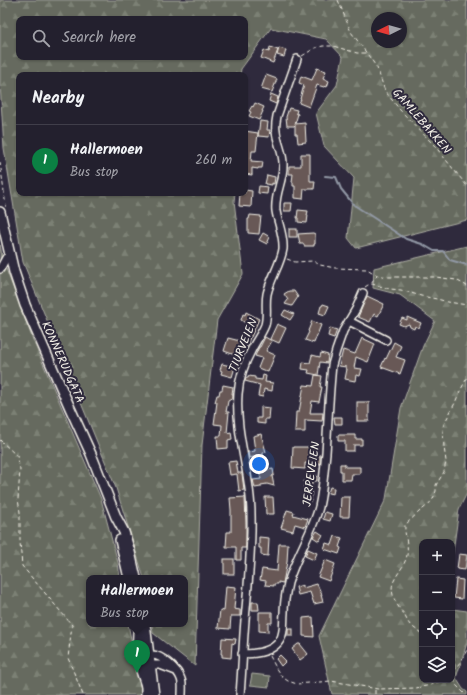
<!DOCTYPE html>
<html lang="en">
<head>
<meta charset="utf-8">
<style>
	:root { --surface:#23202e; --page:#2f2d3a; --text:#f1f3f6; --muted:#a3a3aa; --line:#403e4a; --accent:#0b8043 }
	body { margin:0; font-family:Kalam,sans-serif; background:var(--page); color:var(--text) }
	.controls { position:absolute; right:12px; bottom:12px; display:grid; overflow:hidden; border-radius:8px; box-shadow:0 1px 3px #0004 }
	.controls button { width:36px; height:36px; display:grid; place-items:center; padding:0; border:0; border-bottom:1px solid var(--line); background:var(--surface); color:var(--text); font:20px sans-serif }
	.compass { position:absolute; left:371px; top:12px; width:36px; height:36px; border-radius:50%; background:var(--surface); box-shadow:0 1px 3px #0004; rotate:265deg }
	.you { position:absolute; left:259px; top:464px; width:14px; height:14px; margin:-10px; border:3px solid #fff; border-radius:50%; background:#1a73e8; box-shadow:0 0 0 6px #1a73e833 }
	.badge { display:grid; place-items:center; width:26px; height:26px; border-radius:50%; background:var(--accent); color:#fff; font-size:13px; font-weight:700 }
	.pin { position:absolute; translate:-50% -33px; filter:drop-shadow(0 1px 2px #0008) }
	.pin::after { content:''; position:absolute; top:21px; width:14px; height:12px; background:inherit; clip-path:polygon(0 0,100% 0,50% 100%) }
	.popup { position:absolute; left:86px; top:575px; width:102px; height:52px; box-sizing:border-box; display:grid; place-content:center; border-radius:8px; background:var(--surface); filter:drop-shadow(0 1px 3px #0005); font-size:13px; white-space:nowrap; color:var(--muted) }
	.popup b { font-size:15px; color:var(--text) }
	.popup::after { content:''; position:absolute; left:50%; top:100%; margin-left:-8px; border:8px solid transparent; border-top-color:var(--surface) }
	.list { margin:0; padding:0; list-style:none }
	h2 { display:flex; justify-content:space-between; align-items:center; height:52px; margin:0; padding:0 16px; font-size:17px }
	h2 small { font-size:13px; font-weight:400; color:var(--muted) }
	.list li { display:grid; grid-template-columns:26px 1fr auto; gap:12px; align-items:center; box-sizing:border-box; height:72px; padding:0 16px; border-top:1px solid var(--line) }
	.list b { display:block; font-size:15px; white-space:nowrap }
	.list p { margin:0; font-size:13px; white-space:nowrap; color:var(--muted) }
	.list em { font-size:13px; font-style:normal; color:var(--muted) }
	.icon { flex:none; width:22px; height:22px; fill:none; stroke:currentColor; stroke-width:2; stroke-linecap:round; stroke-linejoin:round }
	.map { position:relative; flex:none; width:467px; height:695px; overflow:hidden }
	.search { position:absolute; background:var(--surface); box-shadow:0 1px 3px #0004; left:16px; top:16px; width:232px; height:44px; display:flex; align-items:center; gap:10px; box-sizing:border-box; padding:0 14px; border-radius:8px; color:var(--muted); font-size:15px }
	.panel { position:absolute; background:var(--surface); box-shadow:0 1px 3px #0004; left:16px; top:72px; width:232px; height:124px; border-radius:8px }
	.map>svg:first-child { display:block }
	.forest { fill:url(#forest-firs); stroke:#adaea3; fill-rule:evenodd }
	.garden { fill:#666b5e; stroke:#adaea3 }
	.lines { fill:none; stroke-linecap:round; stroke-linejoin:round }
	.stream { stroke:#9299a6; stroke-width:2 }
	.building { fill:#685956; stroke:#f4f1e8 }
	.minor-casing { stroke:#f4f1e8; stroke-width:10 }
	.major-casing { stroke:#f4f1e8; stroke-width:12 }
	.path { stroke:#f4f1e8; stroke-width:1; stroke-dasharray:4 3; stroke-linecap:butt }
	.minor { stroke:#2f2a3d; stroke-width:7 }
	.major { stroke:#2f2a3d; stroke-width:9 }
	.labels { text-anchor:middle; stroke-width:4; stroke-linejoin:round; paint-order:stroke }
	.street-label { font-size:12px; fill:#f4f1e8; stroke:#2f2a3d }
</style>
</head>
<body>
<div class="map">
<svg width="467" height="695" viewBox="0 0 467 695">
	<defs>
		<pattern id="forest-firs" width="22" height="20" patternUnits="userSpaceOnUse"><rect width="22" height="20" fill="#666b5e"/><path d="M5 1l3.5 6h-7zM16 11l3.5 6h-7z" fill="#7c8175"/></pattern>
	</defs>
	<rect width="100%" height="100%" fill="#2f2a3d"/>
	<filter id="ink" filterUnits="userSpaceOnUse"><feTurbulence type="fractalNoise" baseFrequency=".025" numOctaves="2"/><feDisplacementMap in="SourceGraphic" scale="8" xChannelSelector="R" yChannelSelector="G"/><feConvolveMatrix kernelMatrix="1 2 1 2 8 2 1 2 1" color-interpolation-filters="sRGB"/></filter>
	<g filter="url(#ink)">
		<g class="forest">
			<path d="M0 0H467V220L356 248 348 238 354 178 324 146 316 113 337 85 343 57 326 39 271 28 241 69 240 75H19V193H235L234 201 243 274 217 320 202 445 195 666 153 633 152 624H185V578H144L116 488 23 262 4 148 0 84ZM377 18H401V42H377ZM19 19H245V57H19Z"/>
			<polygon points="0,245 3,261 35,345 101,499 118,563 120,578 89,578 89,624 128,624 142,695 0,695"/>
			<polygon points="467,246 467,493 459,509 452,559 452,542 422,542 422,680 452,680 452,609 467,611 467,643 456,678 463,689 467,692 467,695 332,694 319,636 386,499 401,408 423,346 435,321 400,295 373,288 374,268"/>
		</g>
		<polygon class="garden" points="252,674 270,676 269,687 250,685"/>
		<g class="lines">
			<polyline class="stream" points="325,176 336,177 341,189 354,205 406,239 422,244 434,251 443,251 450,260 467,265"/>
		</g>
		<g class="building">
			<polygon points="270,47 278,50 273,63 261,58 264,50 269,52"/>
			<polygon points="279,48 286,50 284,57 277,55"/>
			<polygon points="317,68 326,71 323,78 329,81 327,87 325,86 324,87 317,85 309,107 299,103 301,99 300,99 304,85 299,83 301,76 312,80"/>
			<polygon points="266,75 277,79 272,92 261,89"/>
			<polygon points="271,94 278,97 276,104 269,101"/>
			<polygon points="255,103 264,107 262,111 263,111 259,120 249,116 251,112 249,111 252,106 253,107"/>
			<polygon points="289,108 297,110 296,113 298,114 295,124 305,123 306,142 298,143 297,134 295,134 295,125 294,126 287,126 286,117"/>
			<polygon points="260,121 268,122 267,130 270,130 269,137 258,136"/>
			<polygon points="245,131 258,133 256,151 252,151 251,161 263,162 262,168 258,168 258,169 252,168 252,175 245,174 245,160 246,160 247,150 245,150"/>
			<polygon points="301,154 310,154 310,181 315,181 314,189 304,189 303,199 295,198 295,186 293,186 293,182 292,182 293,174 289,174 289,166 301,166"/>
			<polygon points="267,175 275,177 274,184 272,183 272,185 265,184"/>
			<polygon points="259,186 268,187 267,194 258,193"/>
			<polygon points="245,190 252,191 251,207 239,206 240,193 245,193"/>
			<polygon points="284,203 292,203 291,211 284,211"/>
			<polygon points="298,210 308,211 307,215 308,215 307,223 298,222 298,218 297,218"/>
			<polygon points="250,215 261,216 259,234 248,233 248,219 249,219"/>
			<rect x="289" y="229" width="8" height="8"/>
			<polygon points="263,233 270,237 267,244 259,240"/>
			<polygon points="313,233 315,234 315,244 314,244 314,246 304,246 304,244 300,244 298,234"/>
			<polygon points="289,291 294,291 298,297 292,306 285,304 288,300 284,294"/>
			<polygon points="367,296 384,304 378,316 374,314 370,322 358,317"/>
			<polygon points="323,304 329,306 325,315 319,313 321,306 322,306"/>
			<polygon points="285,310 294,314 290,320 282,315"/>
			<polygon points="246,312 259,319 251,337 250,337 246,348 240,346 235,355 224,351 228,338 240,341 247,324 241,320 243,314 245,315"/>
			<polygon points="407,317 421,323 419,328 415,326 414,329 410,327 409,324 404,326 399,324 402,318 407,320"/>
			<polygon points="312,321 321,325 314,343 305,340 309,332 308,331"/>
			<polygon points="277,324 286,328 279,343 270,339"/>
			<polygon points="330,328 337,330 334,338 328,336"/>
			<polygon points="265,337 272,341 266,351 275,355 268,372 258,368 262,358 255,356 259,347 260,347"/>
			<polygon points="362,338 375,344 368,362 356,357 354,368 362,369 360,376 356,375 355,381 345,379 347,369 346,369 346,367 339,366 343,350 355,354"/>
			<polygon points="394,342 401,346 396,357 405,360 400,374 381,367 385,358 386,359"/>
			<polygon points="321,353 328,355 327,363 320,362 318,375 308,373 309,370 302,369 303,362 310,363 312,355 320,357"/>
			<polygon points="222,364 235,367 232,377 221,374 222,371 220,370"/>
			<polygon points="263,375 266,376 265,382 273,383 272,391 264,389 263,397 258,396 260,385 245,381 246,378 248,378 249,376 255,377 255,379 262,380"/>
			<polygon points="315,375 322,376 320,387 322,387 319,402 312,401 310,413 323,413 322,421 305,420 305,432 295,432 296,412 299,412 304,385 313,386"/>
			<polygon points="223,385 233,387 232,394 233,394 233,398 228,401 226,412 229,412 227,433 231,432 232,439 228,440 228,448 218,449 217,436 221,436 222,425 214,424 217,402 215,402 217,395 219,395 220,390 222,390"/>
			<rect x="357" y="402" width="12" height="19"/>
			<polygon points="261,407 270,408 269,419 265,419 265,424 257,423 257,418 261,418"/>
			<polygon points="334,417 342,417 342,424 335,424"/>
			<polygon points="261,434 266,452 263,453 263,455 249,458 248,452 255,451 253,436"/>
			<polygon points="338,435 355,435 355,439 362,439 362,445 354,445 354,451 345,451 345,441 338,441"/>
			<polygon points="293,447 309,447 309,455 320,455 320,464 305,463 305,469 292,468"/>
			<polygon points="236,461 238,473 242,473 244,490 239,491 237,474 230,475 228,462"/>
			<polygon points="340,464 345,464 345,467 360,467 360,474 352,474 351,480 342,480 342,471 340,471"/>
			<polygon points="273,469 274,475 272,476 274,486 267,484 261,485 261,487 255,488 253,480 261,479 259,471"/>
			<polygon points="309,475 317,476 317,481 312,481 311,501 303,501 304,481 309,481"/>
			<polygon points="330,487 334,488 333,494 328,493"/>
			<polygon points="245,497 246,524 246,548 241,548 241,560 236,560 236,547 226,547 227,532 231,532 231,510 230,498"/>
			<polygon points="265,497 273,497 274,514 266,514"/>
			<polygon points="341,497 350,497 349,517 340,517"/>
			<polygon points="287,510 294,512 293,515 308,519 305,527 295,524 293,531 281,528"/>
			<polygon points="325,512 332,514 330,521 323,519"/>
			<polygon points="317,531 323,535 319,541 313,537"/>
			<polygon points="335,536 342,538 339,547 341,548 339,554 324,549 326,543 332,545"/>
			<polygon points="259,537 269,538 268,556 261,555 261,548 259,548"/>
			<polygon points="279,544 288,544 287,562 283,583 278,582 278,584 274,584 274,586 265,585 266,581 260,580 262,569 277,571"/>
			<polygon points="308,549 317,553 314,560 305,556"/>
			<polygon points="459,554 467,555 465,570 457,569"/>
			<rect x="224" y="559" width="10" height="15"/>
			<polygon points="325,560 335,564 329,581 318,577"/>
			<polygon points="456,579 463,580 462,599 454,598"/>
			<polygon points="317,584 322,595 321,595 323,602 314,604 310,592 298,595 296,587 303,585 303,588"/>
			<polygon points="226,586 236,587 234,609 240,610 240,616 231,616 230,629 218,628 220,610 224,611"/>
			<polygon points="252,602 258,602 259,610 252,610"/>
			<polygon points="259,612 272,612 272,623 268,623 268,632 259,631"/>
			<polygon points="313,617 314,637 303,636 303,618"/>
			<rect x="288" y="629" width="5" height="7"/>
			<polygon points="222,638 236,639 235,644 232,643 231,658 222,657 222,654 221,654"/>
			<polygon points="298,644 300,644 308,654 300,660 292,649"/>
			<polygon points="280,655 286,661 281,666 276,659"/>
		</g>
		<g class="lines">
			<defs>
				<g id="minor">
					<polyline points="0,269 6,258 10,257"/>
					<polyline points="349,321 386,340"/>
					<path d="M137 632C135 652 138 668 145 686"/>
					<path d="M242 654C255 654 273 652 280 640 285 632 283 621 284 613 284 603 286 592 288 583 296 556 312 533 319 507 323 489 324 471 326 453 328 423 329 394 332 365L336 351 343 331 356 309 363 293"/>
					<path d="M176 671 160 665H151L143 659C146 658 148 655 152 655 162 655 178 670 181 679 183 684 182 690 182 695"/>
					<path d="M240 695C242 670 243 645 245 620 248 585 252 549 251 514 251 473 235 436 238 394 239 379 245 362 252 349 256 341 262 333 265 325 268 315 265 304 267 294 270 280 281 263 283 249 284 235 278 224 276 211 274 195 283 181 283 166 284 154 277 143 276 131 275 126 276 121 277 116L297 59"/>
				</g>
				<g id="major">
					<polyline points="0,212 14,272 25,305 70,408 91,454 116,517 124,532 130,552 136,578"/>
					<polyline points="120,540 129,578"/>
					<polyline points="138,624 146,679 146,695"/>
					<polyline points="145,624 154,695"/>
				</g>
			</defs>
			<use href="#minor" class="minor-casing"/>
			<use href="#major" class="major-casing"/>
			<g class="path">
				<polyline points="338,0 351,32 360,44 373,62 377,68 385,91 400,110 434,145 467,186"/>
				<polyline points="302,56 315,48 323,46 333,46 357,53 366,53"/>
				<polyline points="0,162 6,207"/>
				<polyline points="287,259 295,262 313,261 320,265 335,268 367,269 377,275 388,277 436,277 456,280 467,286"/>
				<polyline points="372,283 373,280 377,276"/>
				<polyline points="365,287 368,285 372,284 390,289 401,290 421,296 437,299 448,302 467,305"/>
				<polyline points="0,440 17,456 20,470 18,499 20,512 20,542 22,566 72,625 68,658 83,695"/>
				<path d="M422 634C418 631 414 628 410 625 407 621 406 618 404 614 403 612 401 611 400 609 395 602 390 592 393 583 397 573 405 566 407 555 409 545 404 535 405 525L419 512 428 505 433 499 436 491V485L444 472 446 461 444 447 443 432 444 424 455 403 459 393 467 378"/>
				<polyline points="452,650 454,657 455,668"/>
				<polyline points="270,656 277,670 282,677 288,681 297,684 331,681 378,689 416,688 431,685 443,680"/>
				<polyline points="453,671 461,661 467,650"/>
				<polyline points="452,672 456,685 466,695"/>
				<polyline points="375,690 375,695"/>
			</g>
			<use href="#minor" class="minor"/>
			<use href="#major" class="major"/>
		</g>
	</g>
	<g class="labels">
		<g class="street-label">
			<text transform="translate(422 121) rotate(49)" y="4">GAMLEBAKKEN</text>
			<text transform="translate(243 345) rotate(-68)" y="4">TIURVEIEN</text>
			<text transform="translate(63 362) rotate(66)" y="4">KONNERUDGATA</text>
			<text transform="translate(311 474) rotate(-82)" y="4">JERPEVEIEN</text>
		</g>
	</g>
</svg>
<div class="controls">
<button>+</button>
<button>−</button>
<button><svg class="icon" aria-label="locate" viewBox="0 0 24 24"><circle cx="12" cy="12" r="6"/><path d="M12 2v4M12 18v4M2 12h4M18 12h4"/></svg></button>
<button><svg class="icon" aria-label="layers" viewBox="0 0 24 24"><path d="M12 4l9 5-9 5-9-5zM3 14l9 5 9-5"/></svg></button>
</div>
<svg class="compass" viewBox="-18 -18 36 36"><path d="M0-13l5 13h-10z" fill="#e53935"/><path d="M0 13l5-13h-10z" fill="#a3a3aa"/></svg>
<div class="you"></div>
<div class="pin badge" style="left:137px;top:673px">1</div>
<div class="popup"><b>Hallermoen</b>Bus stop</div>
<div class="search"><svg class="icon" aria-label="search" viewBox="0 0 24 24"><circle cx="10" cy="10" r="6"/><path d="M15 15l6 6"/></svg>Search here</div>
<section class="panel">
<h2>Nearby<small></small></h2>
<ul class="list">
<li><span class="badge">1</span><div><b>Hallermoen</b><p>Bus stop</p></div><em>260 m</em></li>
</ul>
</section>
</div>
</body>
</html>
